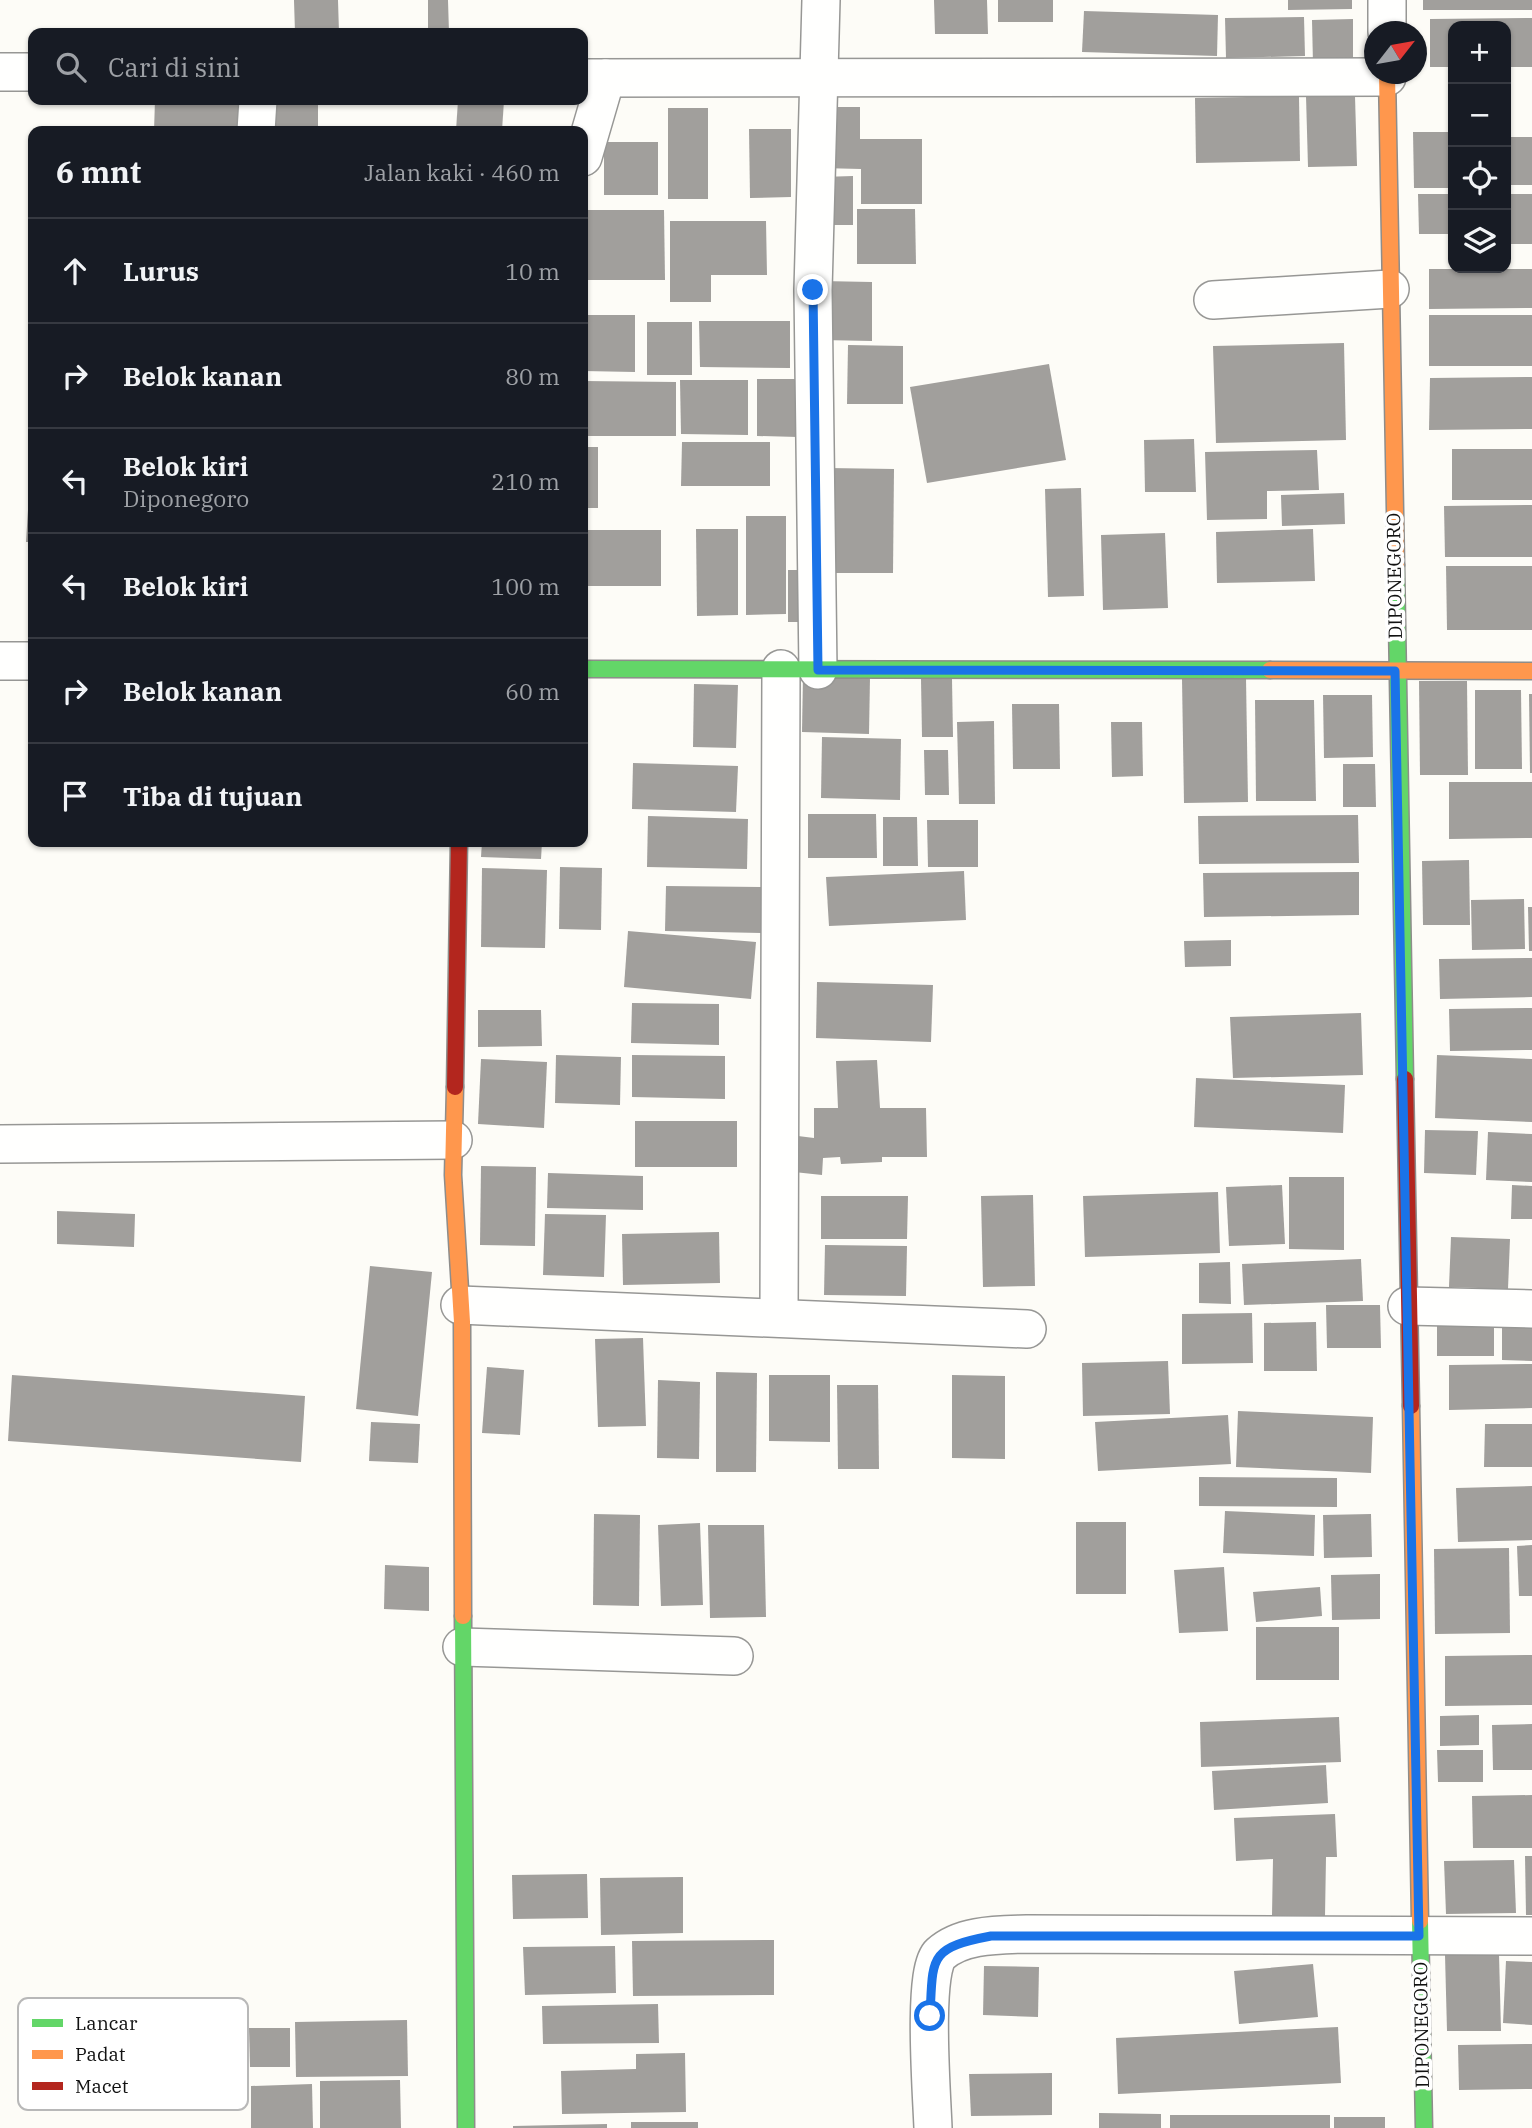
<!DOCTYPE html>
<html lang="id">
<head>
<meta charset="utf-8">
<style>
	:root { --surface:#171b24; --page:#20242c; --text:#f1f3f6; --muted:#9ea1a6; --line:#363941 }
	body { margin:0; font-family:"IBM Plex Serif",serif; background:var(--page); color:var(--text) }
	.controls { position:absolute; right:21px; top:21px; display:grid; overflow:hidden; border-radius:14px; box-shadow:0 2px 5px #0004 }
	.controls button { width:63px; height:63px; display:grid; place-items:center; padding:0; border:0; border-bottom:2px solid var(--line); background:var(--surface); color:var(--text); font:35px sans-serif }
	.compass { position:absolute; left:1364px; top:21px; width:63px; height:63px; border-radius:50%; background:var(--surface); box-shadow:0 2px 5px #0004; rotate:59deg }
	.stop { position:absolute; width:21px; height:21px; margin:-16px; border:5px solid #1a73e8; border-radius:50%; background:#fff }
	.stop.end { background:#1a73e8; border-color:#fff; box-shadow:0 2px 7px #0008 }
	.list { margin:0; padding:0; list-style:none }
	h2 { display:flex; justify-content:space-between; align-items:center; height:91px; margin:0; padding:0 28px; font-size:30px }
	h2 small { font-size:23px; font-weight:400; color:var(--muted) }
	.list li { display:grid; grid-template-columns:46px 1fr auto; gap:21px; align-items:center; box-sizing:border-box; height:105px; padding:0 28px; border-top:2px solid var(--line) }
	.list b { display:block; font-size:26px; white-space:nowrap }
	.list p { margin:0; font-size:23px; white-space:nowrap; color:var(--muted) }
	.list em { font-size:23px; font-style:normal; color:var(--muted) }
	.icon { flex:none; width:38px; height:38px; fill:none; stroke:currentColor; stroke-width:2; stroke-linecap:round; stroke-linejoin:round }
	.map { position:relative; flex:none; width:1532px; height:2128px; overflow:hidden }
	.search { position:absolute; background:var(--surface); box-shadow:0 2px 5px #0004; left:28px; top:28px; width:560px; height:77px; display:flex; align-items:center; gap:18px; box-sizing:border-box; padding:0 24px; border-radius:14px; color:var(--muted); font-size:26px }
	.panel { position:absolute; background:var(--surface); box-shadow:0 2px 5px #0004; left:28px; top:126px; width:560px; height:721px; border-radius:14px }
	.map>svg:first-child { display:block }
	.building { fill:#a19f9c }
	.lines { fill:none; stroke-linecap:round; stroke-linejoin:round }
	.street-casing { stroke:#979795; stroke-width:40 }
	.fast-casing { stroke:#8e8d8b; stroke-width:19 }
	.slow-casing { stroke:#8e8d8b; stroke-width:19 }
	.jam-casing { stroke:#8e8d8b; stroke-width:19 }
	.street { stroke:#fffffe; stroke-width:37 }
	.fast { stroke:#63d668; stroke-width:16 }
	.slow { stroke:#ff974d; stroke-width:16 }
	.jam { stroke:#b3261e; stroke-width:16 }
	.route { stroke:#1a73e8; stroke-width:9 }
	.labels { text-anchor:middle; stroke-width:7; stroke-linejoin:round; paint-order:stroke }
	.street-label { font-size:19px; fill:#111; stroke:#fff }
	.key { fill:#fff; stroke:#b8b8b8; stroke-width:2 }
	.key-label { font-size:19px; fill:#111 }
</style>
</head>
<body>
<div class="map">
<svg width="1532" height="2128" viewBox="0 0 1532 2128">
	<rect width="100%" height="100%" fill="#fdfcf7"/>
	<g class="building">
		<polygon points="294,0 338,0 339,33 295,33"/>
		<polygon points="428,0 448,0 449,33 428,33"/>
		<polygon points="934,0 987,0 988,34 935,34"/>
		<rect x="998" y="0" width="55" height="22"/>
		<polygon points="1288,0 1352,0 1352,9 1288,10"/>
		<rect x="1423" y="0" width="109" height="10"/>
		<polygon points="1084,11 1218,15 1217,56 1082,52"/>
		<polygon points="1304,17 1305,56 1226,58 1225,18"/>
		<polygon points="1532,18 1532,67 1506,67 1506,26 1453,26 1453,67 1430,67 1430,19"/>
		<polygon points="1353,19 1353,63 1313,64 1312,20"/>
		<polygon points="1299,96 1300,161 1196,163 1195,98"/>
		<polygon points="1306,96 1355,96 1357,166 1308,167"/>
		<polygon points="155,100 248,100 246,131 154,131"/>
		<rect x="273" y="100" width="45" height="31"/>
		<polygon points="458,100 504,100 502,131 456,131"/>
		<polygon points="821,107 860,107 860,139 922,139 922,204 861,204 861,169 821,168"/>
		<rect x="668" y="108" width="40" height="91"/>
		<polygon points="749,129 791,129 791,197 750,198"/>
		<polygon points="1413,132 1453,132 1453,188 1414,188"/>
		<rect x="1506" y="137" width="26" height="48"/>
		<rect x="604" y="142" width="54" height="53"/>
		<polygon points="853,176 853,225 821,225 821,177"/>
		<polygon points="1418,194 1453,194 1453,234 1419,234"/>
		<rect x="1506" y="194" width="26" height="50"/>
		<polygon points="857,209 915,209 916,264 857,264"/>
		<polygon points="583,210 664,210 665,280 583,280"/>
		<polygon points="670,221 766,221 767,275 711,275 711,302 670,302"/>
		<polygon points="1429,269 1532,269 1532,308 1429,309"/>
		<polygon points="821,281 872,282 872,341 821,340"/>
		<polygon points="583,315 635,315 635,372 583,371"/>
		<rect x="1429" y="315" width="103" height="51"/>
		<polygon points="699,321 790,321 790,368 700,367"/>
		<rect x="647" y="322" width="45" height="53"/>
		<polygon points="1344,343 1346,440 1216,443 1213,346"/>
		<polygon points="848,345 903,346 903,404 847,404"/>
		<polygon points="1049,364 1066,460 927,483 910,387"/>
		<polygon points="1532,377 1532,429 1429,430 1430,378"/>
		<polygon points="757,379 798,379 798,437 757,436"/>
		<polygon points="680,380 748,380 748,435 681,434"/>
		<polygon points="583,381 676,382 676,436 583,436"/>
		<polygon points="1194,439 1196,492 1145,492 1144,440"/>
		<polygon points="682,442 770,442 770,486 681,486"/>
		<rect x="583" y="447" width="15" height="61"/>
		<rect x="1452" y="449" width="80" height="51"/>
		<polygon points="1317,450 1319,490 1267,491 1267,519 1207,520 1205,452"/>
		<polygon points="31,461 33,461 33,542 26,542"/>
		<polygon points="828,468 894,469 893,573 827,573"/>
		<polygon points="1081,488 1084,596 1048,597 1045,489"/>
		<polygon points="1344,493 1345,524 1282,526 1281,495"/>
		<polygon points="1532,505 1532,557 1445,557 1444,506"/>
		<polygon points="746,516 786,516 786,614 746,615"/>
		<polygon points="696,529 738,529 738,615 697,616"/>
		<polygon points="1313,529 1315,581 1217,583 1216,532"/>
		<rect x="583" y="530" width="78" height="56"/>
		<polygon points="1165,533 1168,608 1103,610 1101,535"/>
		<polygon points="1446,566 1532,566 1532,630 1447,630"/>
		<rect x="788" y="570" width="24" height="52"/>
		<polygon points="803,675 870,677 869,734 802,732"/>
		<polygon points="1246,678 1248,802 1184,803 1182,679"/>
		<polygon points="921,679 952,679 953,737 922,737"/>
		<polygon points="1419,681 1467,681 1468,775 1420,775"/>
		<polygon points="694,684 738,685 736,748 693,747"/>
		<polygon points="1475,690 1521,690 1522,769 1475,769"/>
		<polygon points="1529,694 1532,694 1532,773 1530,773"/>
		<polygon points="1323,695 1372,695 1373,757 1324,758"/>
		<polygon points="1255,700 1314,700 1316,801 1256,801"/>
		<polygon points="1012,704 1059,704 1060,769 1013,769"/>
		<polygon points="994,721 995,804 959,804 957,722"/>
		<polygon points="1111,722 1142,722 1143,776 1112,777"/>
		<polygon points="822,737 901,739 900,800 821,798"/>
		<polygon points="924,750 948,750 949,795 925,795"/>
		<polygon points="633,763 738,766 736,812 632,809"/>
		<polygon points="1343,764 1375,764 1376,807 1343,807"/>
		<polygon points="1449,782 1532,782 1532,838 1449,839"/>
		<polygon points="808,814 876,814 877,858 808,858"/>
		<polygon points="1358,815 1359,863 1199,864 1198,816"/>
		<polygon points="648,816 748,819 747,869 647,867"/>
		<polygon points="883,817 917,817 918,866 883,866"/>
		<polygon points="927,820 978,820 978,867 928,867"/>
		<polygon points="482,842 542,842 541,859 481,857"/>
		<polygon points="1469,860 1470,925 1423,925 1422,861"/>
		<polygon points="560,867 602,868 601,930 559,929"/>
		<polygon points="482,868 547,870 545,948 481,947"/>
		<polygon points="964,871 966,920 829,926 826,877"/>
		<polygon points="1359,872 1359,915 1204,917 1203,873"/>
		<polygon points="666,886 761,887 761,933 665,931"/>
		<polygon points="1524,899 1525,949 1472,950 1471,900"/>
		<polygon points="1528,907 1532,907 1532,951 1529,951"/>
		<polygon points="628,931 756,942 751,999 624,987"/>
		<polygon points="1231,940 1231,966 1185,967 1184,941"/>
		<polygon points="1532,958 1532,997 1440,999 1439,959"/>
		<polygon points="817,982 933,985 931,1042 816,1038"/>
		<polygon points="632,1003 719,1004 719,1045 631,1043"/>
		<polygon points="1532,1008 1532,1050 1450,1051 1449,1009"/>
		<polygon points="478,1010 541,1010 542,1046 478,1047"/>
		<polygon points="1361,1013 1363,1075 1233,1078 1230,1017"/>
		<polygon points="556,1055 621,1057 620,1105 555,1103"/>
		<polygon points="632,1055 725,1056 725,1099 632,1097"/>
		<polygon points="1437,1055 1532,1059 1532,1122 1435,1118"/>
		<polygon points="481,1059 547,1062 544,1128 478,1124"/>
		<polygon points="877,1060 880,1108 926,1108 927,1157 882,1157 882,1162 841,1164 840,1157 823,1158 822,1175 794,1172 798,1136 814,1138 814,1108 838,1108 836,1061"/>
		<polygon points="1196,1078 1345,1085 1343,1133 1194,1127"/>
		<rect x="635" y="1121" width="102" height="46"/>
		<polygon points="1425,1130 1478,1131 1476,1175 1424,1173"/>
		<polygon points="1488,1132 1532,1134 1532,1182 1486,1180"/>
		<polygon points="481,1166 536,1167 535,1246 480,1245"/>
		<polygon points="548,1173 643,1176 643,1210 547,1208"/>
		<polygon points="1289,1177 1344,1177 1344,1250 1289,1249"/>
		<polygon points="1282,1185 1285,1244 1229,1246 1226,1187"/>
		<polygon points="1512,1185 1532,1186 1532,1219 1511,1219"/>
		<polygon points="1218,1192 1220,1253 1085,1257 1083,1196"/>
		<polygon points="1033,1195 1035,1286 983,1287 981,1196"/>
		<polygon points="821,1196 908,1196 907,1239 821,1239"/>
		<polygon points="57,1211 135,1214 134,1247 57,1244"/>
		<polygon points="545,1214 606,1215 604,1277 543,1275"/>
		<polygon points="719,1232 720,1283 623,1285 622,1234"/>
		<polygon points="1451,1237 1510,1239 1508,1289 1449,1287"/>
		<polygon points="825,1245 907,1246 906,1296 824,1295"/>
		<polygon points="1361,1259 1363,1301 1244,1305 1242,1264"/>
		<polygon points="1230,1262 1231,1304 1199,1303 1199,1263"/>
		<polygon points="370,1266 432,1272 418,1416 356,1409"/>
		<polygon points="1326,1305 1380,1305 1381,1348 1327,1348"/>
		<polygon points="1252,1313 1253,1363 1182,1364 1182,1314"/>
		<rect x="1437" y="1316" width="57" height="40"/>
		<polygon points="1316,1322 1317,1371 1264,1371 1264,1323"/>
		<polygon points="1502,1323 1532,1323 1532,1361 1502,1360"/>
		<polygon points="643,1338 646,1426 598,1427 595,1339"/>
		<polygon points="1168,1361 1170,1414 1083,1416 1082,1363"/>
		<polygon points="1532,1364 1532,1408 1449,1410 1449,1365"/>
		<polygon points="487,1367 524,1370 520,1435 482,1433"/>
		<polygon points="716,1372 757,1373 756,1472 716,1472"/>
		<polygon points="12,1375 305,1396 301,1462 8,1441"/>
		<polygon points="769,1375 830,1375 830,1442 769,1441"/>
		<polygon points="952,1375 1005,1376 1005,1459 952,1458"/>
		<polygon points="658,1380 700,1382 699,1459 657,1458"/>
		<polygon points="837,1385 878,1385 879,1469 838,1469"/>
		<polygon points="1238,1411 1373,1417 1371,1473 1236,1467"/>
		<polygon points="1228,1415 1231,1464 1098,1471 1095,1422"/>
		<polygon points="371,1422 420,1424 418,1463 369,1461"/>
		<polygon points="1485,1424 1532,1424 1532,1467 1484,1467"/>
		<polygon points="1199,1477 1337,1478 1337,1507 1199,1506"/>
		<polygon points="1532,1486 1532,1540 1458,1542 1456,1488"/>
		<polygon points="1225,1511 1315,1515 1314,1556 1223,1553"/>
		<polygon points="594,1514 640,1515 639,1606 593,1605"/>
		<polygon points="1371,1514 1372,1557 1324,1558 1323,1515"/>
		<rect x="1076" y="1522" width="50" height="72"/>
		<polygon points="700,1523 703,1605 661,1606 658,1525"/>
		<polygon points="708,1525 764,1525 766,1617 710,1618"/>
		<polygon points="1532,1545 1532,1596 1519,1596 1517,1546"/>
		<polygon points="1509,1548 1510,1633 1435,1634 1434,1549"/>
		<polygon points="385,1565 429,1567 429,1611 384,1609"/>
		<polygon points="1224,1567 1228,1631 1179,1633 1174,1570"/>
		<polygon points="1380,1574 1380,1619 1332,1620 1331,1575"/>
		<polygon points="1320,1587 1322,1616 1256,1622 1253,1592"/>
		<rect x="1256" y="1627" width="83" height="53"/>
		<polygon points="1532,1655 1532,1705 1445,1706 1445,1656"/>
		<polygon points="1479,1715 1479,1745 1440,1746 1440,1716"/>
		<polygon points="1339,1717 1341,1762 1201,1767 1200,1722"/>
		<polygon points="1532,1724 1532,1770 1493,1770 1492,1725"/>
		<polygon points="1437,1750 1483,1750 1483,1782 1438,1782"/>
		<polygon points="1326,1765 1328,1803 1214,1810 1212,1771"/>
		<polygon points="1532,1795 1532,1848 1473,1848 1472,1796"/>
		<polygon points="1335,1814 1337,1857 1326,1857 1325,1916 1272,1915 1273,1859 1236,1861 1234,1818"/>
		<polygon points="1525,1856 1532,1856 1532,1915 1526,1915"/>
		<polygon points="1514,1860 1516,1913 1446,1914 1444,1861"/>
		<polygon points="587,1874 588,1918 513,1919 512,1875"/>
		<polygon points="683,1877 683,1933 601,1935 600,1878"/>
		<polygon points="774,1940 774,1995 633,1996 632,1941"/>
		<polygon points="615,1946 616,1993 525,1995 523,1947"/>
		<polygon points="1499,1954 1501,2031 1447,2031 1445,1955"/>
		<polygon points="1506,1961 1532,1962 1532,2025 1503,2023"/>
		<polygon points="1313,1964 1318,2017 1239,2024 1234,1971"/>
		<polygon points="984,1966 1039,1967 1038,2017 983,2015"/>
		<polygon points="658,2004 659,2043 543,2044 542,2006"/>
		<polygon points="407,2020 408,2076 296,2077 295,2022"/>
		<polygon points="1338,2027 1341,2083 1118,2094 1116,2038"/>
		<polygon points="249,2028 290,2028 290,2067 250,2067"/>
		<polygon points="1532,2044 1532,2089 1459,2090 1458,2045"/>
		<polygon points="685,2053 686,2112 562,2114 561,2071 636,2069 636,2054"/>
		<polygon points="1052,2073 1052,2115 971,2116 969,2074"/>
		<polygon points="400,2080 401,2128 320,2128 320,2081"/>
		<polygon points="312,2084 313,2128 251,2128 251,2086"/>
		<polygon points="1099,2113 1161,2114 1161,2128 1099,2128"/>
		<rect x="1170" y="2115" width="160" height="13"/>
		<rect x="1334" y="2117" width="51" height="11"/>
		<rect x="631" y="2122" width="67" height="6"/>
		<polygon points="607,2124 607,2128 513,2128 513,2126"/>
	</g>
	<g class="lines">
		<defs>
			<g id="street">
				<polyline points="1387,0 1387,32"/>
				<polyline points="0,72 33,72"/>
				<polyline points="583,78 1387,77"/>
				<polyline points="256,131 258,100"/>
				<polyline points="583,157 606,78"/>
				<polyline points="1213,300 1390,289"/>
				<polyline points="0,661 33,661"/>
				<polyline points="818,670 813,290 821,0"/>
				<polyline points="0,1144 453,1140"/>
				<polyline points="460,1305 1027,1329"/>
				<polyline points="1407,1306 1532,1309"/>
				<polyline points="779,1318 781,669"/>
				<polyline points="462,1647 734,1656"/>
				<path d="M933 2128C932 2098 922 1970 940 1954 962 1934 999 1935 1027 1934L1532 1936"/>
			</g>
			<g id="fast">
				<polyline points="1396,565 1405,1079"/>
				<polyline points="583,669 1270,670"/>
				<polyline points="463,1616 466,2128"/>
				<polyline points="1420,1921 1424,2128"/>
			</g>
			<g id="slow">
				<polyline points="1387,74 1396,565"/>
				<polyline points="1270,670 1532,671"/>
				<polyline points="455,1087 453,1175 462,1322 463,1616"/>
				<polyline points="1411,1406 1420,1921"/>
			</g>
			<g id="jam">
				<polyline points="1405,1079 1411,1406"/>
				<polyline points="455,1087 459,842"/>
			</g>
		</defs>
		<use href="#street" class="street-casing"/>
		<use href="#fast" class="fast-casing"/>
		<use href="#slow" class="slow-casing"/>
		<use href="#jam" class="jam-casing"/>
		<use href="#street" class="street"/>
		<use href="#fast" class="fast"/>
		<use href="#slow" class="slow"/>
		<use href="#jam" class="jam"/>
	</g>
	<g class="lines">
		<path class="route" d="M813 290 818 670 1395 671 1419 1936H991C928 1948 933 1957 930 2016"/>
	</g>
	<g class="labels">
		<g class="street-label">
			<text transform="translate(1394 576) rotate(-91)" y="7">DIPONEGORO</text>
			<text transform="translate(1421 2025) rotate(-91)" y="7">DIPONEGORO</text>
		</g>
	</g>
	<rect x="18" y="1998" width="230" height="112" rx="10" class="key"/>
	<rect x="32" y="2019" width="31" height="8" fill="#63d668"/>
	<rect x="32" y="2050" width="31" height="9" fill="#ff974d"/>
	<rect x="32" y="2082" width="31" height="8" fill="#b3261e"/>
	<g class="key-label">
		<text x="75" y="2030">Lancar</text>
		<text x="75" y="2061">Padat</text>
		<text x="75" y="2093">Macet</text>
	</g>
</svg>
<div class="controls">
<button>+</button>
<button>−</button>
<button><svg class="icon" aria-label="locate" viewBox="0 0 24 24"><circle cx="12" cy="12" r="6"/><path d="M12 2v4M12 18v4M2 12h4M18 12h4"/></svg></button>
<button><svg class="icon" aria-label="layers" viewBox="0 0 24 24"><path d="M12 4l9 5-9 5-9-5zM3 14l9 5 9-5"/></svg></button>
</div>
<svg class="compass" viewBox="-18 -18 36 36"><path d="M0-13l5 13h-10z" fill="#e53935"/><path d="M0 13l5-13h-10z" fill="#9ea1a6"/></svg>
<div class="stop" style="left:930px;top:2016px"></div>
<div class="stop end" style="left:813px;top:290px"></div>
<div class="search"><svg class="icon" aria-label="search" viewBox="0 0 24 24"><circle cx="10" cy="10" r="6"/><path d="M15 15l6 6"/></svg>Cari di sini</div>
<section class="panel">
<h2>6 mnt<small>Jalan kaki · 460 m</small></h2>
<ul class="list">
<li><svg class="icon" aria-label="ahead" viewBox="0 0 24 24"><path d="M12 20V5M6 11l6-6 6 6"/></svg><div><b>Lurus</b></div><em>10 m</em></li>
<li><svg class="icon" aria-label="right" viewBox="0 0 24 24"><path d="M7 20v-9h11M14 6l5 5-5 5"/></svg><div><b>Belok kanan</b></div><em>80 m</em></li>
<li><svg class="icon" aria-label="left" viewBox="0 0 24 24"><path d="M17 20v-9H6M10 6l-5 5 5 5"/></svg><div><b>Belok kiri</b><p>Diponegoro</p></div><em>210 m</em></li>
<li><svg class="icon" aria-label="left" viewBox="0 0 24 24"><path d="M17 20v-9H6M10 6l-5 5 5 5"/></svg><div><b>Belok kiri</b></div><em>100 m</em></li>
<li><svg class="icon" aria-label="right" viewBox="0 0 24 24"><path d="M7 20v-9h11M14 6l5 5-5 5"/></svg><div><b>Belok kanan</b></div><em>60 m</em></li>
<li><svg class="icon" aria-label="arrive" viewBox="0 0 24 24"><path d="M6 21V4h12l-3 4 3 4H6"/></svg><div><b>Tiba di tujuan</b></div></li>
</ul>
</section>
</div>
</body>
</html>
